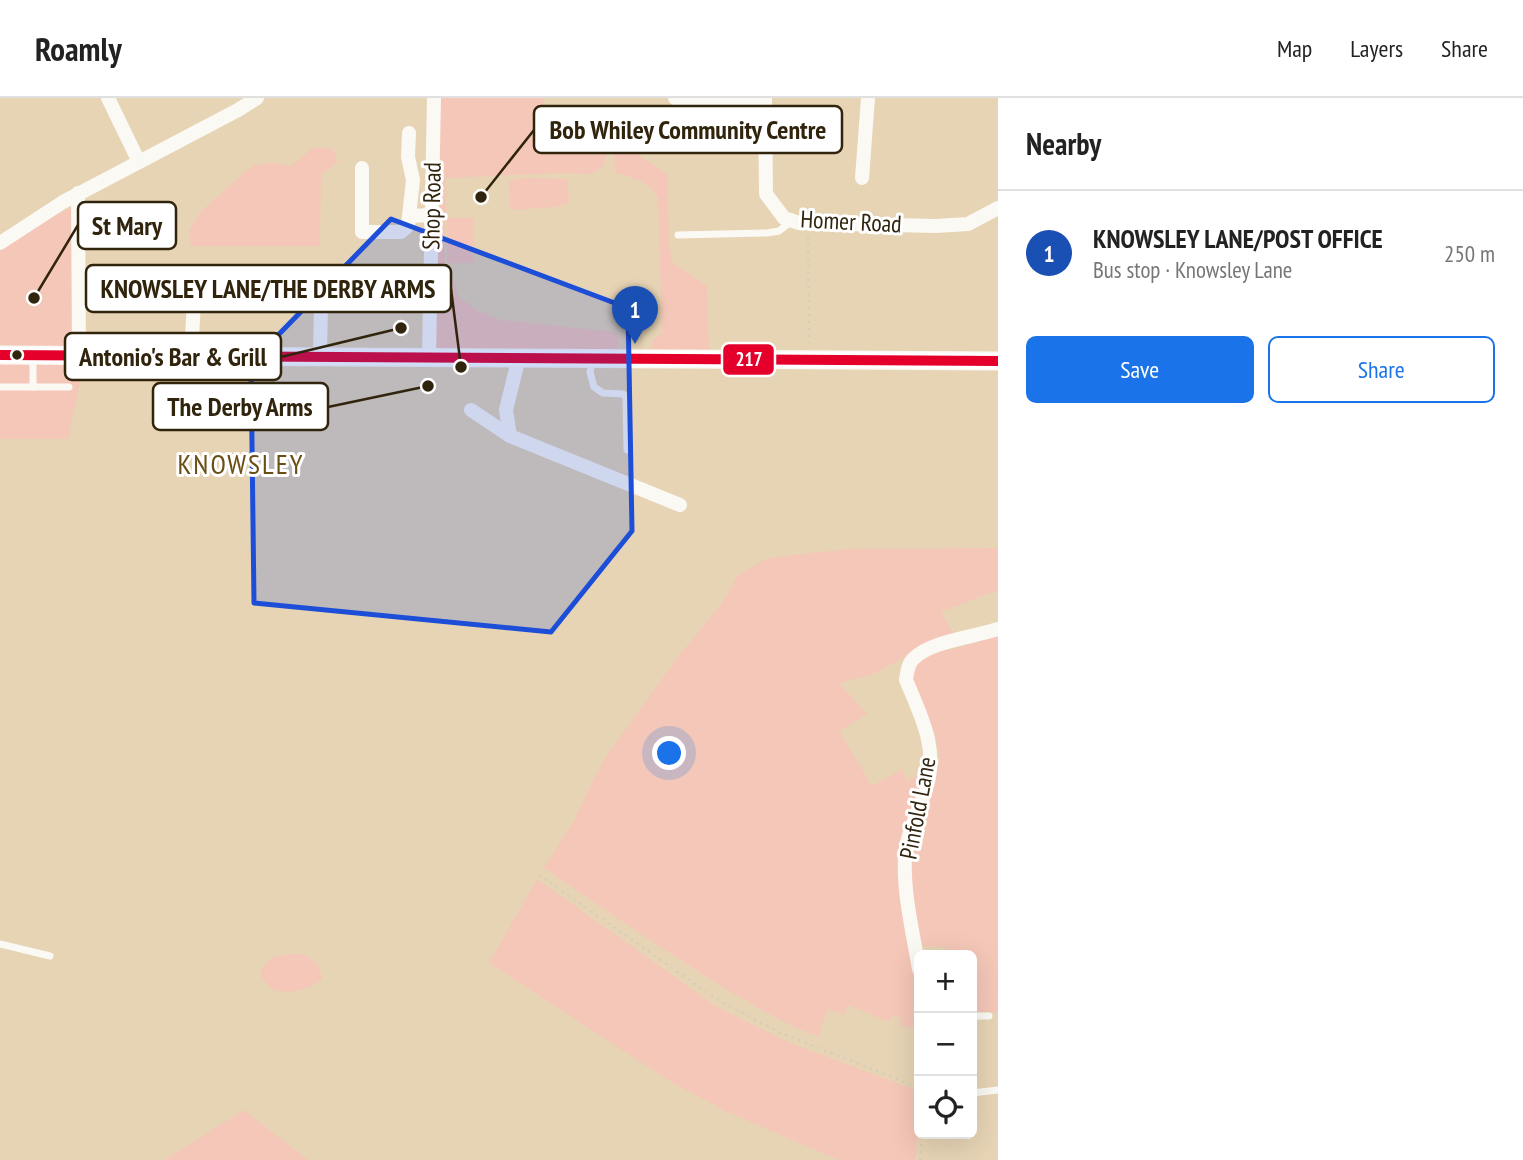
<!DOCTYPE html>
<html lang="en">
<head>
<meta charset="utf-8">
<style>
	:root { --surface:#fff; --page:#f2f2f2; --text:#222; --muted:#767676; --line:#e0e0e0; --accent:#1a73e8 }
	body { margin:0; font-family:"PT Sans Narrow",sans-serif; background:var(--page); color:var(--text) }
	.controls { position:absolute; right:21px; bottom:21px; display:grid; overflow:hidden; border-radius:10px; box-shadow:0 7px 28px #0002 }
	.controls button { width:63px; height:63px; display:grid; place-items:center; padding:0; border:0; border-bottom:2px solid var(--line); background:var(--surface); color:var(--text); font:35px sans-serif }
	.you { position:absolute; left:670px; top:656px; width:24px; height:24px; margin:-18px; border:5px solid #fff; border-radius:50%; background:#1a73e8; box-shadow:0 0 0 10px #1a73e833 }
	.badge { display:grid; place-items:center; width:46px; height:46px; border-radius:50%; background:var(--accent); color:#fff; font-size:23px; font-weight:700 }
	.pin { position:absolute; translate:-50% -58px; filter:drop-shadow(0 2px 4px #0008) }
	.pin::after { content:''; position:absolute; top:37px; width:24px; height:21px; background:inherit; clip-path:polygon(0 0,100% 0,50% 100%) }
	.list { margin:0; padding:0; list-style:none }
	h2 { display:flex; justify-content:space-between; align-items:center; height:91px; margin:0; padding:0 28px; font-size:30px }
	h2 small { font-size:23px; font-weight:400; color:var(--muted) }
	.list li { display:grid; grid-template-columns:46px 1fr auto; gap:21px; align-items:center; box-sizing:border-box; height:126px; padding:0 28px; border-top:2px solid var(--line) }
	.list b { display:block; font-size:26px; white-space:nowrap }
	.list p { margin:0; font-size:23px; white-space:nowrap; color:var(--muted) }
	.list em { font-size:23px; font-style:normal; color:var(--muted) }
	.actions { display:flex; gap:14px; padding:21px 28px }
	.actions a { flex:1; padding:16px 0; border:2px solid var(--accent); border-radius:10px; text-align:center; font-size:24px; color:var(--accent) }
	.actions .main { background:var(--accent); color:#fff }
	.icon { flex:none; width:38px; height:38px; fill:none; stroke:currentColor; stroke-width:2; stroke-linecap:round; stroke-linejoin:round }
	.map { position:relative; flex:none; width:998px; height:1062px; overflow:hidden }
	header { display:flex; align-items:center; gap:42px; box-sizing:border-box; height:98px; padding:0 35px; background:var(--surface); border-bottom:2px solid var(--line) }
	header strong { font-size:33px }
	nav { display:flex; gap:38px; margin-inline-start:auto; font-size:24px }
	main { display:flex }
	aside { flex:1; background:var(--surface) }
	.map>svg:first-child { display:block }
	.green { fill:#f4c7b8 }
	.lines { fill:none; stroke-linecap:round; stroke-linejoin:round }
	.path { stroke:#d1cbc1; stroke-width:2; stroke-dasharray:2 5; stroke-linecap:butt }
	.lane { stroke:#fbf9f4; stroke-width:7 }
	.street { stroke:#fbf9f4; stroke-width:14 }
	.secondary { stroke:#fbf9f4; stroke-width:19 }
	.bus-1-casing { stroke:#fff; stroke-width:16 }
	.bus-1 { stroke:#e4002b; stroke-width:10 }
	.marked { fill:#1d4ed8; fill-opacity:0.2; stroke:#1d4ed8; stroke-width:5; stroke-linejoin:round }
	.bus-dot { fill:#31240d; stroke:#fff; stroke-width:2.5 }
	.labels { text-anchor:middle; stroke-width:6; stroke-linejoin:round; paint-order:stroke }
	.street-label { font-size:24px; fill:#31240d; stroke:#fff }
	.quarter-label { font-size:28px; letter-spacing:2px; fill:#6b4e15; stroke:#fff }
	.leader { fill:none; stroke:#31240d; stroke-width:2.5 }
	.callout-dot { fill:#31240d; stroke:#fff; stroke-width:2.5 }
	.callout { fill:#fff; stroke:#31240d; stroke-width:2.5 }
	.callout-label { font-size:26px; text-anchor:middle; font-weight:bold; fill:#31240d }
	.line-badge { stroke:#fff; stroke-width:2.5 }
	.badge-label { font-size:19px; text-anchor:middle; font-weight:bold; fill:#fff }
</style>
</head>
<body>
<header>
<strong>Roamly</strong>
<nav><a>Map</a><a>Layers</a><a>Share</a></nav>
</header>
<main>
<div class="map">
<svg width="998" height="1062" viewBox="0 0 998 1062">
	<rect width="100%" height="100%" fill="#e7d4b5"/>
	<g class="green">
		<polygon points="439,0 544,0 548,31 606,54 604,68 590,76 558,75 446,80 445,163 460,200 478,213 501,222 616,234 619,241 618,249 614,252 435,252"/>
		<polygon points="314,49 333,51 338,64 321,76 320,148 191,148 189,134 200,114 253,67 274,65 291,68"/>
		<path d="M619 51 633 53 668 77 669 148 673 165 707 188 709 253 650 254 653 242 662 235 658 99C647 83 634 79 616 75L613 55Z"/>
		<polygon points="527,80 567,81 569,105 556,109 510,112 509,82"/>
		<polygon points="75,108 73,250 0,250 0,150 40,125"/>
		<rect x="447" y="120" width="27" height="45"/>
		<polygon points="84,264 68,341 0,341 0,265"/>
		<path d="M998 450V492L941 514 954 536 927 547 873 576 839 585 867 616 839 633 872 688 902 671 907 682 923 676 922 686 907 723 911 849 919 903V928L907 930 899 926 901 921 893 917 889 924 848 907 844 917 828 911 818 939C774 921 735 897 696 872 644 839 594 804 544 770L574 723 595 678 607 657 680 556 719 509 739 476 768 460 848 451Z"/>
		<polygon points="998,538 998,914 972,914 972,857 947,857 946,849 920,848 908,767 910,752 940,661 936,639 910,578 921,561 932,552 951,552"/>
		<polygon points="537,781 717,909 790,945 913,991 919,999 916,1062 839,1062 725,1013 673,985 489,865"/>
		<path d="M301 856C314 861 321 867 322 882 301 894 272 904 260 875 269 856 282 857 301 856Z"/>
		<polygon points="244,1012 308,1062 164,1062"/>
	</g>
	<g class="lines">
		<g class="path">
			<polyline points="808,139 809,245"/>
			<polyline points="539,777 718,902 779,934 919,990"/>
			<polyline points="920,1062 922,1036"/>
		</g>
		<g class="lane">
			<polyline points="678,137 767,135 779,133 792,123"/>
			<polyline points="592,263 590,274 594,289 603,295 623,296 626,299 627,352"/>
			<polyline points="0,289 33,289 33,257"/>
			<polyline points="33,289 69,289"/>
			<polyline points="0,846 50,858"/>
			<polyline points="972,918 989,918"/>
			<polyline points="972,995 998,992"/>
		</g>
		<g class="street">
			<polyline points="108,0 139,64"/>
			<polyline points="675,0 679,3 765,3"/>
			<polyline points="765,0 766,96 784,120 799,125 936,128 968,126 998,110"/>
			<polyline points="409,35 408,59 413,82 409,118"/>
			<polyline points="362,70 362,134 401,134 408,128 409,118 432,117"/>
			<polyline points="862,80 868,0"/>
			<polyline points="78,95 79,257"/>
			<polyline points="0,145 63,104 238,12 257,0"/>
			<polyline points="191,257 194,204 199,197 314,198 321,205 320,258"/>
			<polyline points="429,258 434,0"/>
			<polyline points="519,259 506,312 510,338 680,407"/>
			<polyline points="471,312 510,338"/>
			<path d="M919 871C913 835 903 795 905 758 907 734 919 713 926 691 939 651 921 618 906 582 907 575 908 566 913 561 931 543 974 539 998 531"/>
		</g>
		<polyline class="secondary" points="0,257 998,263"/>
		<defs>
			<polyline id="bus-1" points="0,257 998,263"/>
		</defs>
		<use href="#bus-1" class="bus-1-casing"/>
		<use href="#bus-1" class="bus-1"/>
	</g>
	<path class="marked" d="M391 121 628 210 632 433 551 534 254 505 251 265Z"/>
	<circle class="bus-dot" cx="17" cy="257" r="6"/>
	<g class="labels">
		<g class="street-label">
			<text transform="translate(432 108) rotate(-89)" y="8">Shop Road</text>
			<text transform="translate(851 124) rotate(3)" y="8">Homer Road</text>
			<text transform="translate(918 710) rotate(-79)" y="8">Pinfold Lane</text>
		</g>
		<g class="quarter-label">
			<text x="241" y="376">KNOWSLEY</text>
		</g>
	</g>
	<path class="leader" d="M481 99L534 32M34 200L78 127M461 269L451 191M401 230L281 259M428 288L328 309"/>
	<g class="callout-dot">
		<circle cx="481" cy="99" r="7"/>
		<circle cx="34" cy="200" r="7"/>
		<circle cx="461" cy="269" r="7"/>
		<circle cx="401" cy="230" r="7"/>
		<circle cx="428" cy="288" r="7"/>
	</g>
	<g class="callout">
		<rect x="534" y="8" width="308" height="47" rx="7"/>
		<rect x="78" y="104" width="98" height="47" rx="7"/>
		<rect x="86" y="167" width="365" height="47" rx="7"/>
		<rect x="65" y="235" width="216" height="47" rx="7"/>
		<rect x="153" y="285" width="175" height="47" rx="7"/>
	</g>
	<g class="callout-label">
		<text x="688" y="41">Bob Whiley Community Centre</text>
		<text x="127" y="137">St Mary</text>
		<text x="268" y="200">KNOWSLEY LANE/THE DERBY ARMS</text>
		<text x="173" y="268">Antonio's Bar &amp; Grill</text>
		<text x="240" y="318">The Derby Arms</text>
	</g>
	<rect class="line-badge" x="722" y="245" width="53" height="33" rx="7" fill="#e4002b"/>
	<g class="badge-label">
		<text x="749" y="268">217</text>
	</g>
</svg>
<div class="controls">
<button>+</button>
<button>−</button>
<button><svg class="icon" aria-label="locate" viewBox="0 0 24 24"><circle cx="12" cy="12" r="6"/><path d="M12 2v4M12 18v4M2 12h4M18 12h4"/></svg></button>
</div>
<div class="you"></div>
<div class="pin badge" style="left:635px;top:246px;background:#1a4fb4">1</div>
</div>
<aside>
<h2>Nearby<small></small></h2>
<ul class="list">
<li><span class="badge" style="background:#1a4fb4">1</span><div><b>KNOWSLEY LANE/POST OFFICE</b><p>Bus stop · Knowsley Lane</p></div><em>250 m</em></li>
</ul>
<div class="actions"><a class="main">Save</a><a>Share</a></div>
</aside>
</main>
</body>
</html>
